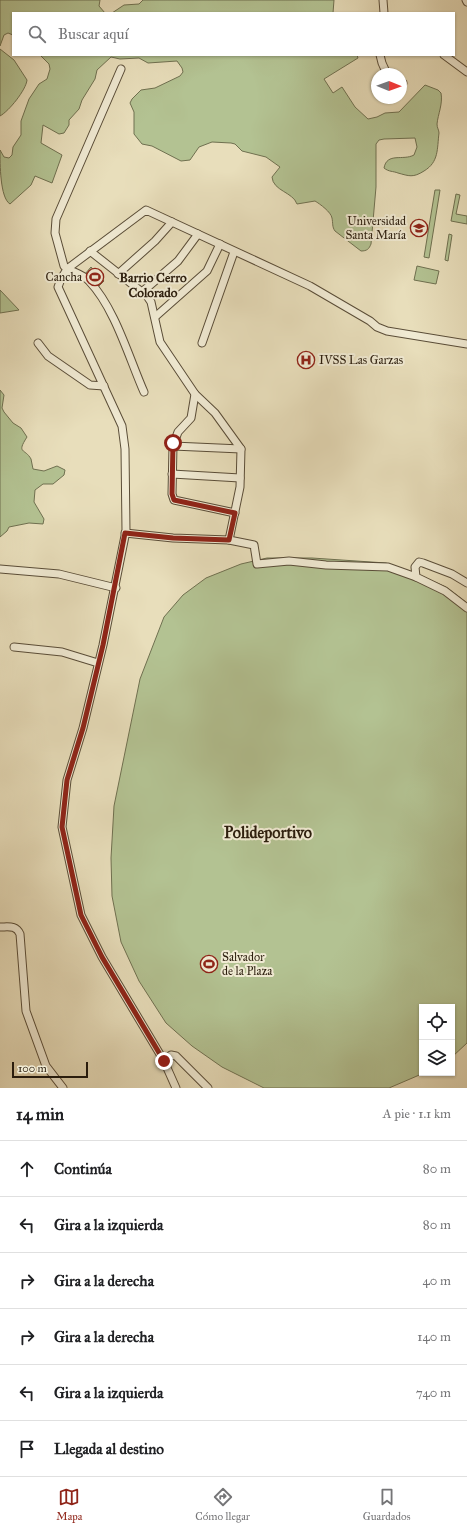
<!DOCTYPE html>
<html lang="es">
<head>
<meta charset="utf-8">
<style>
	:root { --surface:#fff; --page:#f6f6f6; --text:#202124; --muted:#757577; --line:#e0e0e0; --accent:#8f2418 }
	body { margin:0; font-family:"IM FELL Great Primer",serif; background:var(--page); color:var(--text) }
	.controls { position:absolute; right:12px; bottom:12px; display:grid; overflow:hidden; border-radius:0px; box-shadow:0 1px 3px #0004 }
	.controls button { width:36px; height:36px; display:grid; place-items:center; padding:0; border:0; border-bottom:1px solid var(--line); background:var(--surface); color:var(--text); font:20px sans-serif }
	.compass { position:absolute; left:371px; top:68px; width:36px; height:36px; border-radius:50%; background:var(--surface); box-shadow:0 1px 3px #0004; rotate:91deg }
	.scale { position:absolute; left:12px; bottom:10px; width:76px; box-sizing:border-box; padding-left:4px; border:2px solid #2b1d0d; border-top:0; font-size:11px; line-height:14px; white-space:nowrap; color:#2b1d0d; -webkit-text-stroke:3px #f0ead3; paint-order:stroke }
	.stop { position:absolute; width:12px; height:12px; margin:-9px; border:3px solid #8f2418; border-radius:50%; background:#fff }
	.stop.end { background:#8f2418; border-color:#fff; box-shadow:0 1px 4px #0008 }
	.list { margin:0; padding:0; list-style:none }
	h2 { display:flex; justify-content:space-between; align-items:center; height:52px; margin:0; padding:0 16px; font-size:17px }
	h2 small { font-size:13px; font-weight:400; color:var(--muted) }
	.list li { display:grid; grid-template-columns:26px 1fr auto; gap:12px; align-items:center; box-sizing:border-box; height:56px; padding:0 16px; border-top:1px solid var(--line) }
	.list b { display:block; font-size:15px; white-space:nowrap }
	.list em { font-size:13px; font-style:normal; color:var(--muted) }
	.icon { flex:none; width:22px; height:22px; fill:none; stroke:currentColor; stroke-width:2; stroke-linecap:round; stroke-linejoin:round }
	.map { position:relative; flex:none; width:467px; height:1088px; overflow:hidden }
	.search { position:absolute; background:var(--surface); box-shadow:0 1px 3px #0004; left:12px; right:12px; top:12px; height:44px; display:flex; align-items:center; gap:10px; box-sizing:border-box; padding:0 14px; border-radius:0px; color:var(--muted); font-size:15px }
	.sheet { height:388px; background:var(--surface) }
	nav { display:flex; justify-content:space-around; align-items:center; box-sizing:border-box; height:56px; border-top:1px solid var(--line); background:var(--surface); font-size:11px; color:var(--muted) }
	nav a { display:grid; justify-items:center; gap:2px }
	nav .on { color:var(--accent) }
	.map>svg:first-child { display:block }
	.green { fill:#b3c292; stroke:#6f7050 }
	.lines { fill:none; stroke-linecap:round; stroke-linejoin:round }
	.minor-casing { stroke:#5a4d38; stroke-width:9 }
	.minor { stroke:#f0ead3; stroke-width:7 }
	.route { stroke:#8f2418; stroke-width:5 }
	.labels { text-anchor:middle; stroke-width:4; stroke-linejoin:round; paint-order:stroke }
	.poi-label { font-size:12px; fill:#2b1d0d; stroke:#f0ead3; text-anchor:end }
	.neighbourhood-label { font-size:13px; font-weight:bold; fill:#2b1d0d; stroke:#f0ead3 }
	.district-label { font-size:16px; font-weight:bold; fill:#2b1d0d; stroke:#f0ead3 }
</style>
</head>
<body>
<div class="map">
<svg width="467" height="1088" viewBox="0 0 467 1088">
	<rect width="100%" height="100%" fill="#e8debb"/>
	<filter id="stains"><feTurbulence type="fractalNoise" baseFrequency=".005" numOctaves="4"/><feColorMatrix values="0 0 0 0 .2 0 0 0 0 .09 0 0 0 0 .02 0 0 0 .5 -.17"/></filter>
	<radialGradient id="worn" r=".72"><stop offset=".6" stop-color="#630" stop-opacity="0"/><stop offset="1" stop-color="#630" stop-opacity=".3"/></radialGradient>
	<g class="green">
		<polygon points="0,0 100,0 99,6 105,13 13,13 13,35 8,33 4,35 0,46"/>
		<polygon points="143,0 334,0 333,13 112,13 124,5 139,4"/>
		<path d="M0 49 14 60 27 80C26 90 9 111 0 116Z"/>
		<path d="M40 55H357L358 58 324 79 333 93 342 87 355 107 368 119 377 117 385 113 399 112 425 85 438 90 441 93C443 104 438 114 437 124 437 128 439 130 439 133 437 149 439 162 424 171 413 178 409 176 398 173 393 171 389 172 384 168 387 152 403 161 414 155L417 147 415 138 384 139 379 140 376 144V187L371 244C369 249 367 251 361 251L335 231C332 227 333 223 332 218 331 212 320 204 315 201L297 204C293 192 273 191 272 177L280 167 266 157 242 151 235 144 231 143 212 142 199 147 190 160 181 161 152 146 142 144 134 134V112L130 103 132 99 141 90 155 88 180 76 183 72 182 68 177 61 148 63 139 58 120 59 111 57 97 70 95 79 82 100 79 109 69 120V125L64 133 59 134 43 125 41 143 62 155 52 183 35 176 31 185 10 204C0 198 0 164 0 150L4 157 9 158 12 155 13 147 21 135V121L29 99 39 84 47 79 50 69 49 64Z"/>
		<polygon points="435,190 440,190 429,258 424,257"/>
		<polygon points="456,194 460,195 456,214 467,216 467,224 451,221"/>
		<polygon points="449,234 452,235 448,261 445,260"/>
		<polygon points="417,266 439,271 436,284 414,280"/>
		<polygon points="91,267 104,281 99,286 85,274"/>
		<polygon points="0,290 19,310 0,313"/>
		<path d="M0 390 4 395 2 408 4 412 13 423 21 428 27 437C16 454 25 448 31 459 32 462 32 466 33 469L44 471 57 466 65 470 64 475 53 484H43L35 490 34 502 44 519 43 524 29 523 9 527 7 531 0 537Z"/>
		<polygon points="267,558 312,558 386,563 419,575 446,587 467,603 467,1043 452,1057 452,1007 422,1007 422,1073 424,1073 389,1088 264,1088 222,1067 192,1046 166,1023 139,981 121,942 112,896 111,858 114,806 140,679 164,617 183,595 206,578 241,564"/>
	</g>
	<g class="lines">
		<defs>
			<g id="minor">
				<polyline points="383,0 384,13"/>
				<polyline points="466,0 467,2"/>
				<polyline points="380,55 382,63 387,74"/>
				<polyline points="444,55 467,72"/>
				<path d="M121 69 56 219 55 233 64 266C70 272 82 273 89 281 115 308 129 358 144 392"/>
				<polyline points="401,82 403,83"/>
				<polyline points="90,251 147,296 151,302 160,342 195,394 191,418 178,432 173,446"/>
				<polyline points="118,274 155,241 172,222"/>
				<polyline points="142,292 178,261 198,234"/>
				<polyline points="155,317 207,271 220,244"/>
				<polyline points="38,343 48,356 90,385 104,386"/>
				<polyline points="202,343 234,252"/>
				<polyline points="172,474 240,478"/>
				<polyline points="235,513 174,500 172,494 173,446 241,449"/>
				<polyline points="125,533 173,538 229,540 240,487 241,449 215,413 195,394"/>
				<polyline points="229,540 254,545 257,564 289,561 326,565 388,567 416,577"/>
				<polyline points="0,569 59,574 116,588"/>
				<polyline points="467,583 452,574 423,563 419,562 415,567 416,577 445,591 467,608"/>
				<polyline points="14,647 62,652 98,663"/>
				<path d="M0 927C9 927 16 925 20 934L26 1011 46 1066 63 1088"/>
				<polyline points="164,1061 171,1055 176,1056 208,1088"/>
				<polyline points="176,1088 164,1061 102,957 81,915 62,827 67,780 83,728 103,645 126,531 125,449 122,426 58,287 61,279 67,269 146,210 310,286 370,321 377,327 387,331 467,344"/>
			</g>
		</defs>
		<use href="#minor" class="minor-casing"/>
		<use href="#minor" class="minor"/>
	</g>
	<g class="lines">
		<polyline class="route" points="164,1061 102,957 81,915 62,827 67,780 83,728 103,645 125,533 173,538 229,540 235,513 174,500 172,494 173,443"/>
	</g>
	<defs>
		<symbol id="university-ring" viewBox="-11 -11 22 22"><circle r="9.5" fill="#f0ead3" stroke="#8f2418" stroke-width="1.5"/><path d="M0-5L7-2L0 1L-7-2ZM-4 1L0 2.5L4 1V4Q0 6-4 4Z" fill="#8f2418"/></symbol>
		<symbol id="stadium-ring" viewBox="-11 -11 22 22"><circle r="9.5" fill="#f0ead3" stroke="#8f2418" stroke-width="1.5"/><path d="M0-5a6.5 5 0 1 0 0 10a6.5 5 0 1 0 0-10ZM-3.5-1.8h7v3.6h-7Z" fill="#8f2418"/></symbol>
		<symbol id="hospital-ring" viewBox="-11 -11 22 22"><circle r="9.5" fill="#f0ead3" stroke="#8f2418" stroke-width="1.5"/><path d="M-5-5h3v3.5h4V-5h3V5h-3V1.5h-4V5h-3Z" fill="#8f2418"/></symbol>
	</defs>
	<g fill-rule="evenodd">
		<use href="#university-ring" x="409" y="218" width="20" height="20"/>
		<use href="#stadium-ring" x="85" y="267" width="20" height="20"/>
		<use href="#hospital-ring" x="296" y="350" width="20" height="20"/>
		<use href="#stadium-ring" x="199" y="954" width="20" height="20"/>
	</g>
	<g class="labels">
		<g class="poi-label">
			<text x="406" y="225">Universidad<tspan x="406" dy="14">Santa María</tspan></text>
			<text x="82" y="281">Cancha</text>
			<text x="319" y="364" text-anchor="start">IVSS Las Garzas</text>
			<text x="222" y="961" text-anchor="start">Salvador<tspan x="222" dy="14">de la Plaza</tspan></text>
		</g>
		<g class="neighbourhood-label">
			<text x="153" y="282">Barrio Cerro<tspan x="153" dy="15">Colorado</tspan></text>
		</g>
		<g class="district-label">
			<text x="268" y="838">Polideportivo</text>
		</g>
	</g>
	<rect width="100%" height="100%" filter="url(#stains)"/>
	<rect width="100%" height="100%" fill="url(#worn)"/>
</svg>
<div class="controls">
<button><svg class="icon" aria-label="locate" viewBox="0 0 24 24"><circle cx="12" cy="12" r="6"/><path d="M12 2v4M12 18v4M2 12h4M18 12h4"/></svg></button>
<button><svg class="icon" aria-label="layers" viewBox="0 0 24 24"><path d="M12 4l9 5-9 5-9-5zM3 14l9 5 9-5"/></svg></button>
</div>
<svg class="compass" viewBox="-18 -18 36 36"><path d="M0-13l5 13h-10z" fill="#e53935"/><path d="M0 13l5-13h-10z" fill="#757577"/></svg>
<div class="scale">100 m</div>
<div class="stop" style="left:173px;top:443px"></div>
<div class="stop end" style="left:164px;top:1061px"></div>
<div class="search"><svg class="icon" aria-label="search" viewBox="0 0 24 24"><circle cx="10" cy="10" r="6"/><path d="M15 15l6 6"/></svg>Buscar aquí</div>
</div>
<section class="sheet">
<h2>14 min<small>A pie · 1.1 km</small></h2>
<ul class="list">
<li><svg class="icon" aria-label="ahead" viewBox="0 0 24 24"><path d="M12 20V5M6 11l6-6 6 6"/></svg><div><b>Continúa</b></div><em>80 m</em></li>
<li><svg class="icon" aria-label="left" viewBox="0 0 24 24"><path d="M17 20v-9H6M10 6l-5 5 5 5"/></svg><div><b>Gira a la izquierda</b></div><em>80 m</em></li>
<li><svg class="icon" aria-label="right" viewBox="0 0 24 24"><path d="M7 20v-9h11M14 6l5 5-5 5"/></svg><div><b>Gira a la derecha</b></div><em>40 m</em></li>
<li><svg class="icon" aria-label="right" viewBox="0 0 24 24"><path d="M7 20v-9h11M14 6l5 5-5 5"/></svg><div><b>Gira a la derecha</b></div><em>140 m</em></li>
<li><svg class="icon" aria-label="left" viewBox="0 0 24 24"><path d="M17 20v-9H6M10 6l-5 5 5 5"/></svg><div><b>Gira a la izquierda</b></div><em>740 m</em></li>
<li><svg class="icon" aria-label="arrive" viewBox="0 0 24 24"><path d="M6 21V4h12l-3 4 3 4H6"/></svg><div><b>Llegada al destino</b></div></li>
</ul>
</section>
<nav>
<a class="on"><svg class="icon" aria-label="map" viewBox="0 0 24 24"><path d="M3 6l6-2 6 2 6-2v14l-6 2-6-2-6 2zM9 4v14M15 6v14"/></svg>Mapa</a>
<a><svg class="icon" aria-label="directions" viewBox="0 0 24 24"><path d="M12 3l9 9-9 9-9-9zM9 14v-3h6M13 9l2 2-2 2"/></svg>Cómo llegar</a>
<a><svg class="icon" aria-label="saved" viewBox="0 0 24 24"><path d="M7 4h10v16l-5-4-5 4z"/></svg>Guardados</a>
</nav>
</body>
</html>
